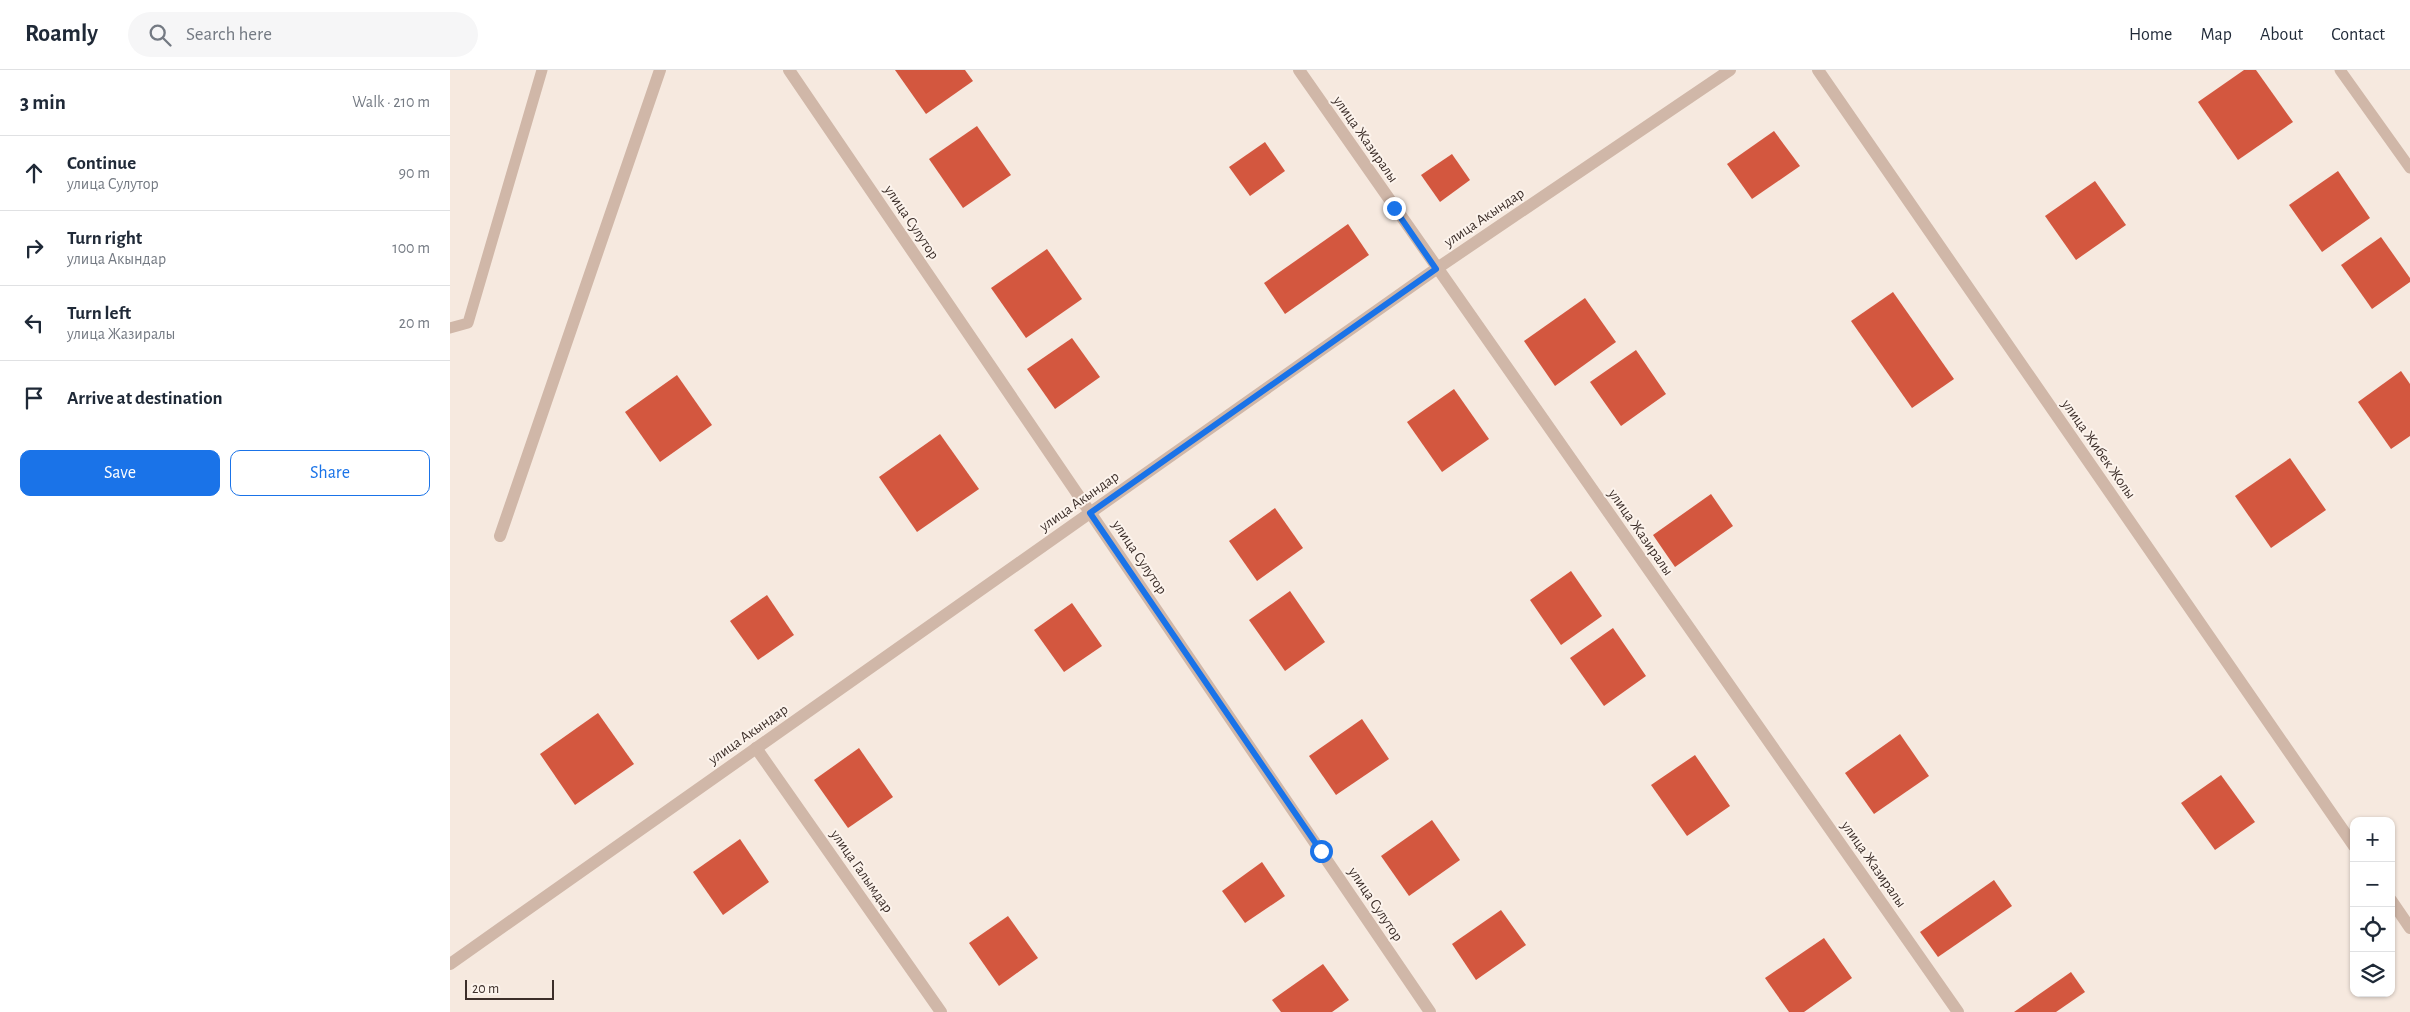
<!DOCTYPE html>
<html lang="en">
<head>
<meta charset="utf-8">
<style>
	:root { --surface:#fff; --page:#f6f6f7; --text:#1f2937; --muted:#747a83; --line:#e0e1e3; --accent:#1a73e8 }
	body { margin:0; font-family:"Alegreya Sans",sans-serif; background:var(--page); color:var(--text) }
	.controls { position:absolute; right:15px; bottom:15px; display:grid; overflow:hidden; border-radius:10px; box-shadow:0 1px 4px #0004 }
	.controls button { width:45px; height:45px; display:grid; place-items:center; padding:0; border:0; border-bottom:1px solid var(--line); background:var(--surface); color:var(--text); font:25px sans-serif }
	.scale { position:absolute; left:15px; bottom:12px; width:89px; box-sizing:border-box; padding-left:5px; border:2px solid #3c2e29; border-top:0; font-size:14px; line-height:18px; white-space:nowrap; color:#3c2e29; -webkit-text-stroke:4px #fcf3ec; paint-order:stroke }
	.stop { position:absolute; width:15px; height:15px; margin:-11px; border:4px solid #1a73e8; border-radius:50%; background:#fff }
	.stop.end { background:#1a73e8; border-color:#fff; box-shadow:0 1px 5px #0008 }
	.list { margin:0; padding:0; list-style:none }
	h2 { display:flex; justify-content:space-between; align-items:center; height:65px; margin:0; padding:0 20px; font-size:21px }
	h2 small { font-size:16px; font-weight:400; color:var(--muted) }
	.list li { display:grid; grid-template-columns:32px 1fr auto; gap:15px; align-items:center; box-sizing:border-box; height:75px; padding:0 20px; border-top:1px solid var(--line) }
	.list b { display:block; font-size:19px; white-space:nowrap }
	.list p { margin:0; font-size:16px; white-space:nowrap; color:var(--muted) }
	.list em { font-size:16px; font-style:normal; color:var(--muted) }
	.actions { display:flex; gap:10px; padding:15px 20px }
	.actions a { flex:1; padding:11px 0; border:1px solid var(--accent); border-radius:10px; text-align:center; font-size:18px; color:var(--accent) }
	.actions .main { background:var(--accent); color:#fff }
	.icon { flex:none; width:28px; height:28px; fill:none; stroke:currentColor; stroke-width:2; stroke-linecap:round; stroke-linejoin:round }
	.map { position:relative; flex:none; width:1960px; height:942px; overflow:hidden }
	header { display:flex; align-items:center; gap:30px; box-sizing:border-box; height:70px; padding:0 25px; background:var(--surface); border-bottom:1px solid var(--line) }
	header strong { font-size:24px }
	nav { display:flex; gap:28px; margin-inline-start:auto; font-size:18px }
	.search { width:350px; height:45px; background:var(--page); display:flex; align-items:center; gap:12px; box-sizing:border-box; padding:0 18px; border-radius:28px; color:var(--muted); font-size:19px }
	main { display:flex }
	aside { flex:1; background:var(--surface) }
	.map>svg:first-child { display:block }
	.building { fill:#d3573f }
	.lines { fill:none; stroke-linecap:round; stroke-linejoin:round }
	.lane { stroke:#d0b7a8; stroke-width:11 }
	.street { stroke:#d0b7a8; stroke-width:12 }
	.route { stroke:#1a73e8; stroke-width:6 }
	.labels { text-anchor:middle; stroke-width:4; stroke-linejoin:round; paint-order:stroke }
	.street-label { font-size:15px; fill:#3c2e29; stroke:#fcf3ec }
</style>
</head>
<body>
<header>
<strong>Roamly</strong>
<div class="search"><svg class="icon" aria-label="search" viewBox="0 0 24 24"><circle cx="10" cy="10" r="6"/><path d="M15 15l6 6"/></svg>Search here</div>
<nav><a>Home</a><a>Map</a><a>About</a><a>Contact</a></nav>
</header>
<main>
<aside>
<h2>3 min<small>Walk · 210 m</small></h2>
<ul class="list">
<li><svg class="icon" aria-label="ahead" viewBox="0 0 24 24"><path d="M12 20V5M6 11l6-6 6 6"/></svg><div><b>Continue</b><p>улица Сулутор</p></div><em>90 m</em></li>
<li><svg class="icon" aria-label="right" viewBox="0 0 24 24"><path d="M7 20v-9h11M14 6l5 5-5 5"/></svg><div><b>Turn right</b><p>улица Акындар</p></div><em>100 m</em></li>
<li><svg class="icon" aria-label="left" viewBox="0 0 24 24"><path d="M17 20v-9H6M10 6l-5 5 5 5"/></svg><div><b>Turn left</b><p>улица Жазиралы</p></div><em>20 m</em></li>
<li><svg class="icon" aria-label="arrive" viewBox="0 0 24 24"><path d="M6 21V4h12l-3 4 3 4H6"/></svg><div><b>Arrive at destination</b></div></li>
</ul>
<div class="actions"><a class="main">Save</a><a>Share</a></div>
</aside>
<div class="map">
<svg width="1960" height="942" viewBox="0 0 1960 942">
	<rect width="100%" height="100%" fill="#f6e9df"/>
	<g class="building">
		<polygon points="445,0 515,0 523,11 476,44"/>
		<polygon points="1794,0 1806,0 1843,52 1788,90 1748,32"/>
		<polygon points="527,56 561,105 513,138 479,89"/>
		<polygon points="1324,61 1350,96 1302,129 1277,94"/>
		<polygon points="815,72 835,101 800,126 779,97"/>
		<polygon points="1002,84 1020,110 990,132 971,105"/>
		<polygon points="1888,101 1920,148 1872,182 1839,135"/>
		<polygon points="1645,111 1676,155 1626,190 1595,146"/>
		<polygon points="898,154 919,185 835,244 814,213"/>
		<polygon points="1931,167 1960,208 1960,212 1922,239 1891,195"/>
		<polygon points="597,179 632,229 576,268 541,218"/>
		<polygon points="1443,222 1504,309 1462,338 1401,251"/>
		<polygon points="1135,228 1166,272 1105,316 1074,271"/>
		<polygon points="622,268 650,307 605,339 577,299"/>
		<polygon points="1186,280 1216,324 1171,356 1140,312"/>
		<polygon points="1951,301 1960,314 1960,366 1941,379 1908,332"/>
		<polygon points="227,305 262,355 210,392 175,342"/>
		<polygon points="1004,319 1039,369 992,402 957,352"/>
		<polygon points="490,364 529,419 467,462 429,407"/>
		<polygon points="1840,388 1876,440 1821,478 1785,426"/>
		<polygon points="1261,424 1283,456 1225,497 1203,465"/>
		<polygon points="825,438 853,478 807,511 779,471"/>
		<polygon points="1121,501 1152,546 1111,575 1080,530"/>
		<polygon points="840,521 875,572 835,601 799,550"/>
		<polygon points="317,525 344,565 308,590 280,551"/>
		<polygon points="622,533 652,576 614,602 584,560"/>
		<polygon points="1163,558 1196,606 1154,636 1120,588"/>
		<polygon points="148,643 184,694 125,735 90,684"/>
		<polygon points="912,649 939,689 886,725 859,686"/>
		<polygon points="1450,664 1479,706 1424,744 1395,703"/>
		<polygon points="409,678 443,727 398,758 364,710"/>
		<polygon points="1245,685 1280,736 1237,766 1201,715"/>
		<polygon points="1771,705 1805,752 1765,780 1731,733"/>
		<polygon points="982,750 1010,790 959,826 931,786"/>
		<polygon points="290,769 319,812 273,845 243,802"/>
		<polygon points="812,792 835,826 795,853 772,821"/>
		<polygon points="1544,810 1562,836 1488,887 1470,862"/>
		<polygon points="1051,840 1076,875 1026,910 1002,874"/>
		<polygon points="558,846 588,888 549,916 519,873"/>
		<polygon points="1374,868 1402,908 1354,942 1339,942 1315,908"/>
		<polygon points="873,894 899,930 882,942 831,942 822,930"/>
		<polygon points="1621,902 1635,922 1606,942 1564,942"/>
	</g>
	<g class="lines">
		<g class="lane">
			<polyline points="1890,0 1960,98"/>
			<polyline points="0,258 18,253 92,0"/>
		</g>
		<g class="street">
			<polyline points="339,0 980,942"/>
			<polyline points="849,0 1508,942"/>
			<polyline points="1368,0 1904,776"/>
			<polyline points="50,466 210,0"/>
			<polyline points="306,678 491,942"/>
			<polyline points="1941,830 1960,858"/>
			<polyline points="0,894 986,199 1280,0"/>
		</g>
	</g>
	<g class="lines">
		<polyline class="route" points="871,781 640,443 986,199 944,138"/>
	</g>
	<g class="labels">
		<g class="street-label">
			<text transform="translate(916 69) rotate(55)" y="5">улица Жазиралы</text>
			<text transform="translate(1034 147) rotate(-34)" y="5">улица Акындар</text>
			<text transform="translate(462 152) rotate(56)" y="5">улица Сулутор</text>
			<text transform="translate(1649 379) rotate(55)" y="5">улица Жибек Жолы</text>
			<text transform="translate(629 431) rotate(-35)" y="5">улица Акындар</text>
			<text transform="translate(1191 462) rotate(55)" y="5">улица Жазиралы</text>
			<text transform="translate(690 487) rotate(56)" y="5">улица Сулутор</text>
			<text transform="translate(298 664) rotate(-35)" y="5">улица Акындар</text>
			<text transform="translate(1424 794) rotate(55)" y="5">улица Жазиралы</text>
			<text transform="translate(412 801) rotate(55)" y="5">улица Галымдар</text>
			<text transform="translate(926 834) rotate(56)" y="5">улица Сулутор</text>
		</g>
	</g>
</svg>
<div class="controls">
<button>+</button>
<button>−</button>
<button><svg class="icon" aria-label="locate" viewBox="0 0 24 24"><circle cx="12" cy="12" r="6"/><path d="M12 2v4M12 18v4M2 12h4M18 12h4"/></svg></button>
<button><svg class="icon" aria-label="layers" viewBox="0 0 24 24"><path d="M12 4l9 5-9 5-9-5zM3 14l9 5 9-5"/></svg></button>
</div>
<div class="scale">20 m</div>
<div class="stop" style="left:871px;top:781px"></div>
<div class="stop end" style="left:944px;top:138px"></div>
</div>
</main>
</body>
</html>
